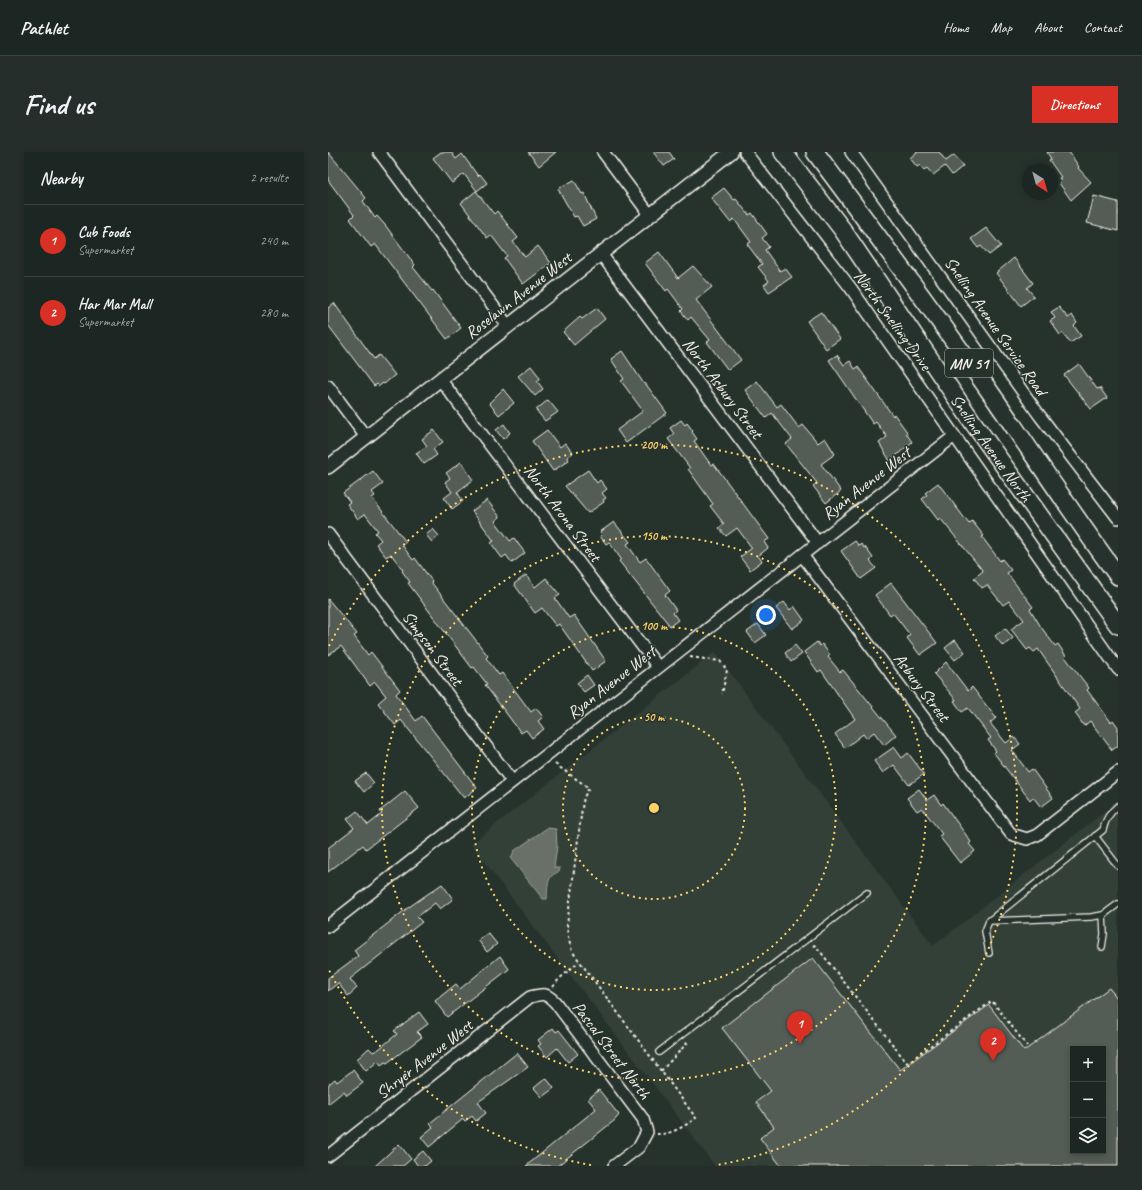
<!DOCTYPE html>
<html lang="en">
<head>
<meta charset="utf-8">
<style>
	:root { --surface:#1c2622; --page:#252e2a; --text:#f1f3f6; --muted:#a0a5a5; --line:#3a4340; --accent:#d93025 }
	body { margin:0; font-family:Caveat,sans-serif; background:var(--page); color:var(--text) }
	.controls { position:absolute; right:12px; bottom:12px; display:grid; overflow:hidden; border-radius:0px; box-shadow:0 2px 6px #0003 }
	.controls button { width:36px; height:36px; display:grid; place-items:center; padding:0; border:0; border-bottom:1px solid var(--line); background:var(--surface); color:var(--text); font:20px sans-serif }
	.compass { position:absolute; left:694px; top:12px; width:36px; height:36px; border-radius:50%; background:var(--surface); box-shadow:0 2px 6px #0003; rotate:143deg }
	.you { position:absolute; left:438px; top:463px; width:14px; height:14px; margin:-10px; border:3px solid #fff; border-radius:50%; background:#1a73e8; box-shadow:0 0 0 6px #1a73e833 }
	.badge { display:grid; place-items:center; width:26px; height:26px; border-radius:50%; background:var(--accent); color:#fff; font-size:13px; font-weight:700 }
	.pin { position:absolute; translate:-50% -33px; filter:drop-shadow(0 1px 2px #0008) }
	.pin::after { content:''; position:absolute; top:21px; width:14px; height:12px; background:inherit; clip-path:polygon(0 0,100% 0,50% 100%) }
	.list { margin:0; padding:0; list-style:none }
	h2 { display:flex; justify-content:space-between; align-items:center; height:52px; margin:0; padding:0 16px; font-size:17px }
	h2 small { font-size:13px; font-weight:400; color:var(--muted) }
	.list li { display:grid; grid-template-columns:26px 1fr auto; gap:12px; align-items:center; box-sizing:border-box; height:72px; padding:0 16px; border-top:1px solid var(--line) }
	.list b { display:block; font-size:15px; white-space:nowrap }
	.list p { margin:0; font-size:13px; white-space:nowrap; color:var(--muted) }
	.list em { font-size:13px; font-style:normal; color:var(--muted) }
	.icon { flex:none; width:22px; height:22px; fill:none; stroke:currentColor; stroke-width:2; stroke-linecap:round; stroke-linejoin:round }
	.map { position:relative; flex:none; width:790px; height:1014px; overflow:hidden; border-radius:0px }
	header { display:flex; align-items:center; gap:24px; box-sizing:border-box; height:56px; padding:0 20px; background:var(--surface); border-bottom:1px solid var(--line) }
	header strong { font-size:19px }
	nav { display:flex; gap:22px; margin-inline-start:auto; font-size:14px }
	.intro { display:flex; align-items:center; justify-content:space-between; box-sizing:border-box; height:96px; padding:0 24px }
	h1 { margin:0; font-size:28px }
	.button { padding:10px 18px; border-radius:0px; background:var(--accent); color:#fff; font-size:14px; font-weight:700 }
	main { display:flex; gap:24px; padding:0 24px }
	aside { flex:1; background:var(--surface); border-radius:0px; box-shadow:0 2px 6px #0003 }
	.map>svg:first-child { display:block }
	.built { fill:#333f39; fill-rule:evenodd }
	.water { fill:#676f68; stroke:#9fa39b }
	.building { fill:#525c55; stroke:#f4f1e8; fill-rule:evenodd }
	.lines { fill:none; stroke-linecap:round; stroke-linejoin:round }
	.service-casing { stroke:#f4f1e8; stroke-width:8 }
	.minor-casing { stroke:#f4f1e8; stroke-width:14 }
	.tertiary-casing { stroke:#f4f1e8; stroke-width:16 }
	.primary-casing { stroke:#f4f1e8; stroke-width:20 }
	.path { stroke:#f4f1e8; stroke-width:2; stroke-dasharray:3 3; stroke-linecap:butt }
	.service { stroke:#26332d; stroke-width:5.5 }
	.minor { stroke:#26332d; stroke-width:11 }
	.tertiary { stroke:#26332d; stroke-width:13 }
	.primary { stroke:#26332d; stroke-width:17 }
	.ring { fill:none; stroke:#ffd166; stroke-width:2; stroke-dasharray:2 4 }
	.labels { text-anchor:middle; stroke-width:3; stroke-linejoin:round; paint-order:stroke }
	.shield { fill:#26332d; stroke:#b6b8b0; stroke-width:1 }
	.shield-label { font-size:16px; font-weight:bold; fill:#f4f1e8 }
	.street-label { font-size:17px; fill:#f4f1e8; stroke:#26332d }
	.centre { fill:#ffd166; stroke:#26332d; stroke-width:2 }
	.ring-label { font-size:12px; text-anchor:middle; font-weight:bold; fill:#ffd166; stroke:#26332d; stroke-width:3; stroke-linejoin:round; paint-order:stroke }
</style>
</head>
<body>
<header>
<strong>Pathlet</strong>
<nav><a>Home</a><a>Map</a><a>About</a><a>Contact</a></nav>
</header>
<div class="intro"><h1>Find us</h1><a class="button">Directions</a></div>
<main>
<aside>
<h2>Nearby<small>2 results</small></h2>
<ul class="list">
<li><span class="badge">1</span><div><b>Cub Foods</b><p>Supermarket</p></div><em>240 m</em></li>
<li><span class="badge">2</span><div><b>Har Mar Mall</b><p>Supermarket</p></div><em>280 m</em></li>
</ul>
</aside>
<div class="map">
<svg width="790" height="1014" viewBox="0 0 790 1014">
	<rect width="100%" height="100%" fill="#26332d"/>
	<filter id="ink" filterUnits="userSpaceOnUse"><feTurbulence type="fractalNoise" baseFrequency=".025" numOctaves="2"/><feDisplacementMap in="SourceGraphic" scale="8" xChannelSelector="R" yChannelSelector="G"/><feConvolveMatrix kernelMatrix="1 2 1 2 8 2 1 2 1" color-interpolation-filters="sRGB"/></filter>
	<g filter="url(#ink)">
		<path class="built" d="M387 500 605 794 790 649V1014H387L143 692ZM745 897H775V999H745Z"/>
		<path class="water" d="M219 676 228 677 229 694 226 716H232L231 720C218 723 220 736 219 747H215L183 707 186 699Z"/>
		<g class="building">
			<polygon points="0,0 29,35 38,46 35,49 47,66 49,64 57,73 87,113 85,115 104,139 105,138 133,176 119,187 47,92 43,95 22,67 26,63 0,28"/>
			<polygon points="113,0 123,0 128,7 134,2 150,24 152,22 159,31 149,39 136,22 124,31 105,6"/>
			<polygon points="200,0 228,0 211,14"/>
			<polygon points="325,0 341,0 346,7 336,14"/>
			<polygon points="589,0 611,0 618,9 626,3 635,14 624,23 617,14 605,23 599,16 596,18 592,13 589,15 582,6"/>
			<polygon points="719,0 741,0 751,15 750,16 763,30 743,48 731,31 733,29 731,26 733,25 721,8 723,7"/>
			<polygon points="246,28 254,42 256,41 268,67 255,74 249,64 246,65 230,37"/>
			<polygon points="396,36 406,48 408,47 421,63 424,61 439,82 434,86 441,95 437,98 452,119 457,116 464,125 441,140 436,133 441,129 430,115 434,112 419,92 423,90 406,67 402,70 383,46"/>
			<polygon points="148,39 166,62 169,59 190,86 185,90 197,105 210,94 223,111 195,132 176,106 179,104 163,83 159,86 133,51"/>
			<polygon points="766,44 790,50 790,79 759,71"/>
			<polygon points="658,76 673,94 661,103 653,94 650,96 643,87"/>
			<polygon points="331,100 350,126 365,114 384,135 368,148 413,208 400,218 379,190 382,188 363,165 360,168 353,159 355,157 340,137 338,139 317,111"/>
			<polygon points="686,106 705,131 699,136 706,144 693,154 668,121"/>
			<polygon points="6,151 46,207 51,203 67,223 56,232 55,231 51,234 49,232 46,234 0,173 0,156"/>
			<polygon points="731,155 740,166 744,163 749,171 746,174 753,184 742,191 735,181 732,183 722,169 727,166 723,160"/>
			<polygon points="269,156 277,167 246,193 235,180 252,165 254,167"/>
			<polygon points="493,160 512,187 498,197 479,169"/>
			<polygon points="294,199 316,232 317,231 339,261 298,291 289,278 315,259 293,229 296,227 283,207"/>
			<polygon points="509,203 516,213 522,209 527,217 530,215 565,264 566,262 579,280 578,281 584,290 562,309 551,291 559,285 548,270 545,272 501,208"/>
			<polygon points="751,212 769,237 772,236 779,246 763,257 736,223"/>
			<polygon points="203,214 210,223 212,227 209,229 215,237 207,244 190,224"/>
			<polygon points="429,229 449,255 453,252 471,276 475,273 490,291 497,286 507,302 493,312 513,339 498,351 485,334 489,331 458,292 464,287 444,261 438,266 417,238"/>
			<polygon points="175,237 186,251 171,263 161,251"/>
			<polygon points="220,248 230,260 217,269 208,258"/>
			<polygon points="353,268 357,273 359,271 365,279 364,280 369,287 366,289 383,313 386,312 441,387 436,390 440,396 430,404 434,409 422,418 412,405 424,396 409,376 398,384 391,376 396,372 382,354 385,352 360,317 362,316 340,287 346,282 342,276"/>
			<polygon points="176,272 182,281 175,287 168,278"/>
			<polygon points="106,278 115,290 105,297 109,303 96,312 88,301 99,294 94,287"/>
			<polygon points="219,278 232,295 237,291 245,301 239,305 241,308 225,319 204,289"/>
			<polygon points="133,310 145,328 129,340 135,349 124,357 116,346 124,340 117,330 122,326 118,321"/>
			<polygon points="260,318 269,331 272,328 279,337 274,341 278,346 275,348 276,350 260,361 237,334"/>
			<polygon points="45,319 55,332 44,340 47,344 44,346 78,390 74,393 85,408 87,406 104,429 103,430 160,504 158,506 171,523 174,521 203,560 208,556 215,565 210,569 216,577 204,586 198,578 193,581 157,533 159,532 146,515 144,516 80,431 82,430 74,419 75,418 63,402 58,405 48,392 53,388 47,381 50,379 37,362 30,367 19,352 22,350 15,341"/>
			<polygon points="610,331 641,372 644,369 656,384 654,385 672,409 674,407 683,418 679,421 705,455 702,457 713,475 727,494 730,492 738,504 737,505 761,536 759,538 783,570 785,568 790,575 790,594 784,598 762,569 756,574 747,561 752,557 710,497 706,500 702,496 699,498 683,477 696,468 681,449 675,453 659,433 654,436 646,426 655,419 612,366 610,368 594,347 599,343 597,341"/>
			<polygon points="159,348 172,365 167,369 182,389 186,386 197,401 184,411 178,403 174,406 163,391 166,389 144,359"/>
			<polygon points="286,370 302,390 299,392 312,410 318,406 342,439 337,443 348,458 345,461 350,468 342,474 291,409 293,407 281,390 278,392 272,384 274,382 272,380"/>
			<polygon points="105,377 111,384 104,390 98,383"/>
			<polygon points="527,389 531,394 533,392 536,396 537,395 545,406 542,409 548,416 533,427 513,399"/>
			<polygon points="198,423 207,435 218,426 232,443 227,446 241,466 246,463 278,509 264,519 231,472 228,474 214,456 207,461 186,432"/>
			<polygon points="563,431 609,491 592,503 579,486 582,483 565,461 562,463 547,443"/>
			<polygon points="0,447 29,482 26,484 40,503 43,500 72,538 68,542 88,569 94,564 149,636 136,646 73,568 67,573 50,551 58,544 47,530 42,534 13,494 0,503"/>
			<polygon points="456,450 462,458 466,454 476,468 464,477 448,456"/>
			<polygon points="430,472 438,483 427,491 419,480"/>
			<polygon points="677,476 685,486 675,494 667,484"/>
			<polygon points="627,488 637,500 627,508 617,496"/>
			<polygon points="489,490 492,494 494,492 502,503 500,505 512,520 515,518 568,583 556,593 546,580 538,586 535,582 517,596 507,582 527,567 493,518 490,520 476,500"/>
			<polygon points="467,493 474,502 463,510 457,501"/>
			<polygon points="618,510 640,539 644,535 668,566 662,571 678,591 686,585 692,592 684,598 700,620 704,617 725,646 713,655 705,645 702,648 666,601 668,599 660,588 663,586 640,556 634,560 626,549 628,548 606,522"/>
			<polygon points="259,523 266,533 256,540 249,531"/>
			<polygon points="566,595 574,606 580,601 596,622 581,633 566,613 555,621 546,609"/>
			<polygon points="38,621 46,631 36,640 27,629"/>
			<polygon points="591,637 599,648 606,643 613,653 615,651 643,690 641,692 647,699 632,711 611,684 614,682 594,656 589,659 579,646"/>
			<polygon points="77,639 91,656 38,697 35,693 0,720 0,696 26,676 19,667 29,659 40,673 54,662 52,659"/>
			<polygon points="114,732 125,747 112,757 107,751 89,765 94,770 22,827 29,836 20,844 10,831 0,839 0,826 30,804 26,798 81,755"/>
			<polygon points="160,781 169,792 159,800 150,788"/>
			<polygon points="172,804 181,817 119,865 107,849 128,832 132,837"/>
			<path d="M485 806 572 918 661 853 696 899 781 836 790 847V1014H453L432 986 446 975 428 950 443 939 394 876ZM745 897H775V999H745Z"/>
			<polygon points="91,860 100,872 89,880 94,885 59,911 57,910 53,913 50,909 38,919 29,907 41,896 45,900 51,897 69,882 66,879"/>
			<polygon points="225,876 228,880 231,878 250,902 240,910 229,896 219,905 210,894 213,892 210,888"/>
			<polygon points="189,901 200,915 150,950 158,961 148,969 144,964 137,969 135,967 101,995 93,985 105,975 102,971"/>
			<polygon points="25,918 35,931 19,943 16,939 0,952 0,933 7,927 9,930"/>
			<polygon points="218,926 226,936 214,945 206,936"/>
			<polygon points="271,938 291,963 287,968 229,1014 198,1014 268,957 260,947"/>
			<polygon points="71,992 83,1007 75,1014 47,1014"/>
			<polygon points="95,999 103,1009 97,1014 90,1014 85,1007"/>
		</g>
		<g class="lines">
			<defs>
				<g id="service">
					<polyline points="767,684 790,714"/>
					<polyline points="661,769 763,765 775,763 790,752"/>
					<polyline points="774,795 776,782 775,763"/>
					<path d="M661 801 657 779 661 769 775 678C777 668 782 660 790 654"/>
					<polyline points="331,900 539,741"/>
				</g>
				<g id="minor">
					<polyline points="51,0 180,174"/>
					<polyline points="275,0 322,63"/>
					<polyline points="417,0 522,135 790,517"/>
					<polyline points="523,0 712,264 790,366"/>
					<polyline points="273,102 490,391"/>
					<polyline points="112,227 330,515"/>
					<polyline points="0,234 38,285"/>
					<polyline points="0,382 184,629"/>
					<polyline points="474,403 683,682 699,687 709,683 790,620"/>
					<polyline points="0,774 625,285"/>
					<path d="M0 1004 202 845C215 842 217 840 227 850L315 967 319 980 311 995 286 1014"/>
				</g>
				<polyline id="tertiary" points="0,315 403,0"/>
				<g id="primary">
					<path id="s1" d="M455 0 514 77 646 272 790 473"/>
					<path d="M487 0C549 83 610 165 669 250 709 308 748 367 790 424"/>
				</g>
			</defs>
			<use href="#service" class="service-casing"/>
			<use href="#minor" class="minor-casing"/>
			<use href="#tertiary" class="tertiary-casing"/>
			<use href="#primary" class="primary-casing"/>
			<g class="path">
				<polyline points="362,505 392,509 399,518 394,542"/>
				<path d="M227 612 261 636 256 645 254 656 239 773 240 785 244 799 368 966C357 974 343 983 329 982"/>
				<polyline points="485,793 488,794 579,911 664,849 699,894"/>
				<polyline points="225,835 231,827 251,810"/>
				<polyline points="333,919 361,889"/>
			</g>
			<use href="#service" class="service"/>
			<use href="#minor" class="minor"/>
			<use href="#tertiary" class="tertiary"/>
			<use href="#primary" class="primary"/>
		</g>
	</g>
	<g class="ring">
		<circle cx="326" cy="656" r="91"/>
		<circle cx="326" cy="656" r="182"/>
		<circle cx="326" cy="656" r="272"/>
		<path d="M263 1013A363 363 0 0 1 1 818M1 494A363 363 0 1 1 389 1013"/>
	</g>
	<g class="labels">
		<rect class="shield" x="617" y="197" width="48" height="28" rx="3"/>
		<g class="shield-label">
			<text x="641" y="217">MN 51</text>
		</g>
		<g class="street-label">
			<text transform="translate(190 143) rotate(-38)" y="6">Roselawn Avenue West</text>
			<text transform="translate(565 168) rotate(54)" y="6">North Snelling Drive</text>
			<text transform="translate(668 174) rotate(55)" y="6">Snelling Avenue Service Road</text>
			<text transform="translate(395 236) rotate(53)" y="6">North Asbury Street</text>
			<text dy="6" stroke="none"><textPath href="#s1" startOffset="362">Snelling Avenue North</textPath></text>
			<text transform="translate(538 331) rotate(-38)" y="6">Ryan Avenue West</text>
			<text transform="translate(235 361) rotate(53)" y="6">North Arona Street</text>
			<text transform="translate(105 496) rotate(53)" y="6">Simpson Street</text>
			<text transform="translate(283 530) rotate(-38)" y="6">Ryan Avenue West</text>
			<text transform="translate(594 535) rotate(53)" y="6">Asbury Street</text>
			<text transform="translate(284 898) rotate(53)" y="6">Pascal Street North</text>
			<text transform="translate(96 907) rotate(-38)" y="6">Shryer Avenue West</text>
		</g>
	</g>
	<circle cx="326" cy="656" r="6" class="centre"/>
	<g class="ring-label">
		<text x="326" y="297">200 m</text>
		<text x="326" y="388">150 m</text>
		<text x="326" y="478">100 m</text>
		<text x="326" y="569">50 m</text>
	</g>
</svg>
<div class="controls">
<button>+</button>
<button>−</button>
<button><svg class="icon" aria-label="layers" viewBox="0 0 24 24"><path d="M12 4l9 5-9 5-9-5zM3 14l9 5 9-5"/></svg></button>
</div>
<svg class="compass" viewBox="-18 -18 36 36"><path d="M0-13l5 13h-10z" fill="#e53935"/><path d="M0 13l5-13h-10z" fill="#a0a5a5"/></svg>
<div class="you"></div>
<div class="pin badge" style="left:472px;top:892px">1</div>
<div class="pin badge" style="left:665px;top:909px">2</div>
</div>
</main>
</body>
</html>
